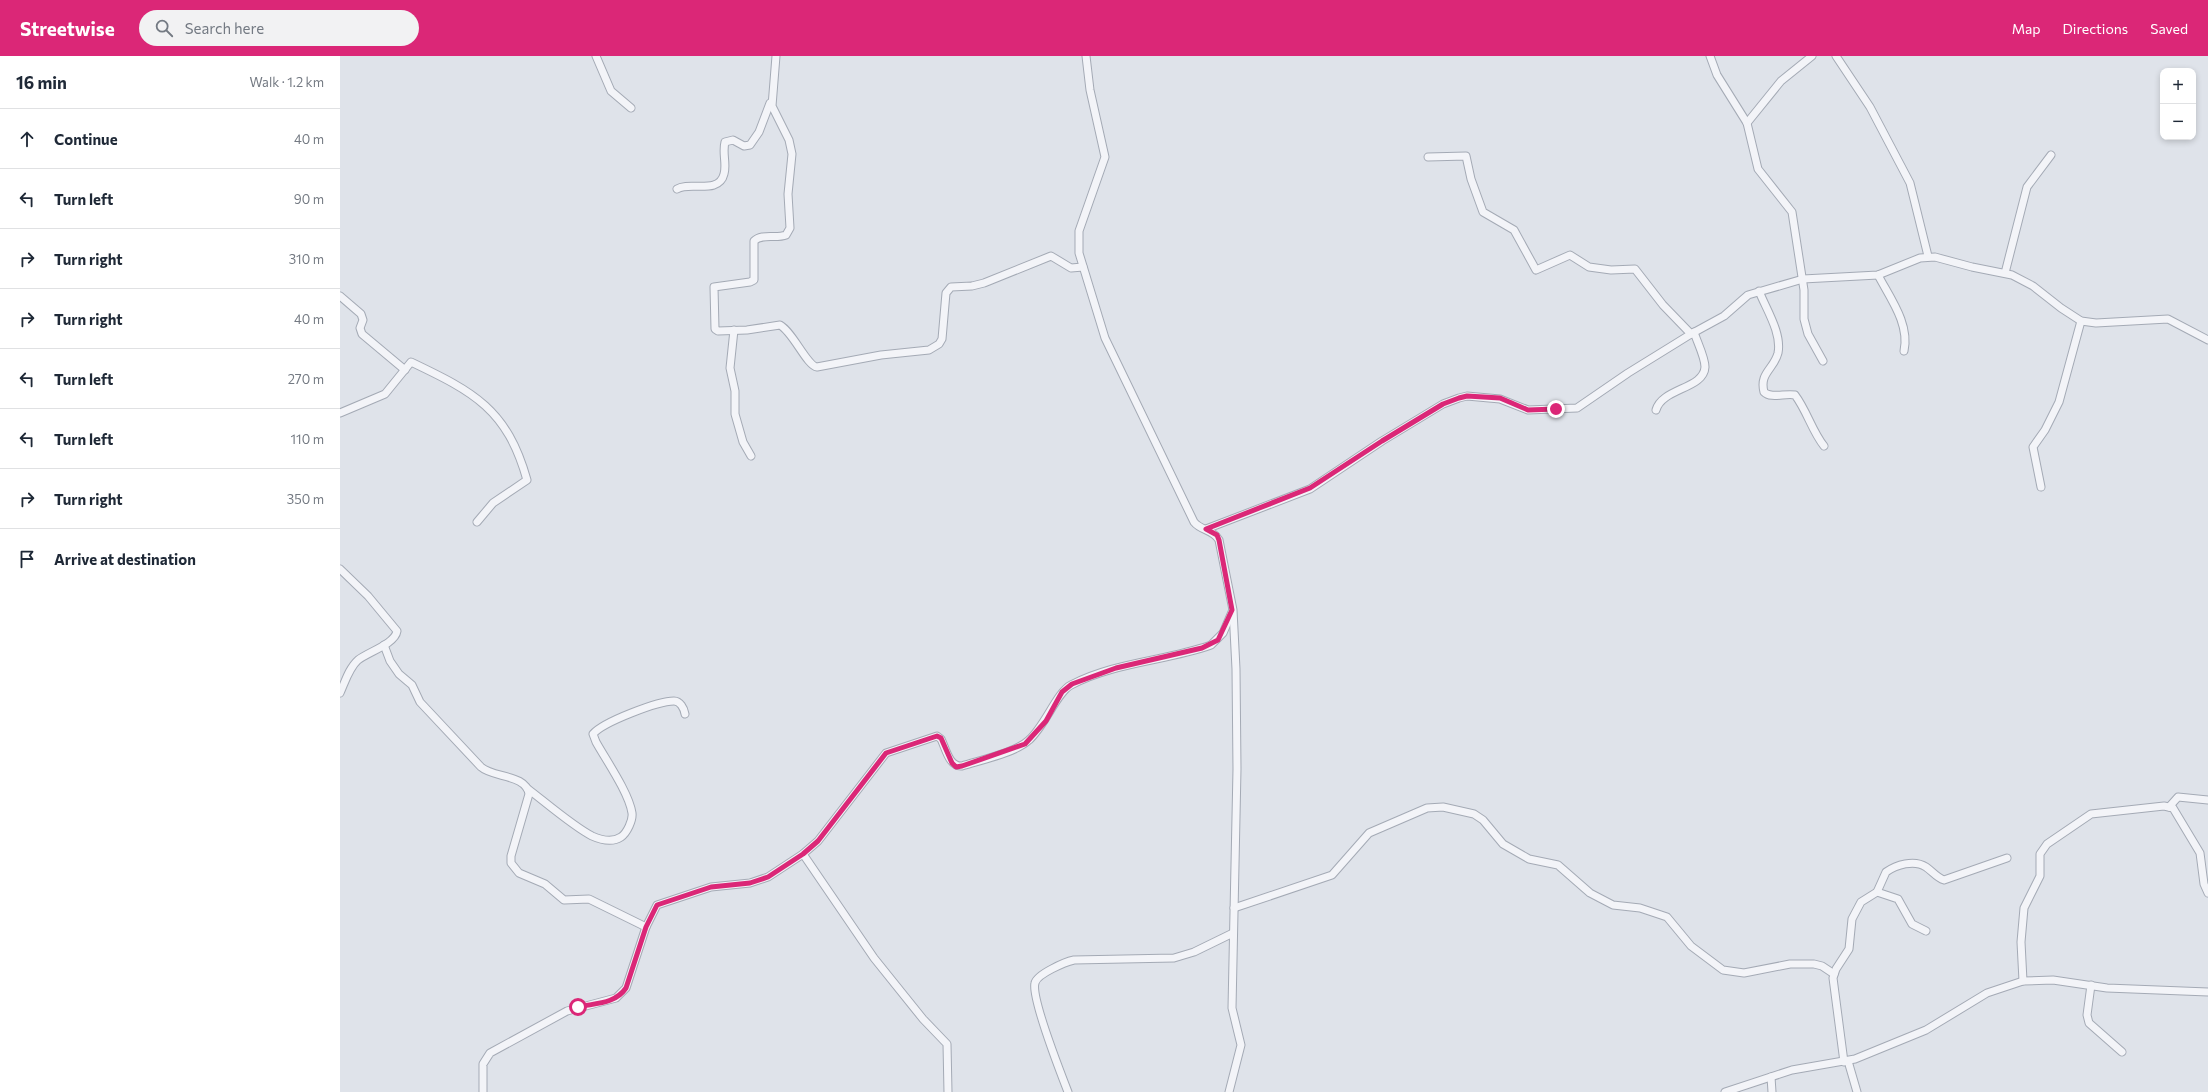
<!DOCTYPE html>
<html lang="en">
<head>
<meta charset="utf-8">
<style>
	:root { --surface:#fff; --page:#f2f2f3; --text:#1f2937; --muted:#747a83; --line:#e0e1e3; --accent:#db2777 }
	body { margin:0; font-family:Commissioner,sans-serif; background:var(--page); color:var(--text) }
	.controls { position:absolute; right:12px; top:12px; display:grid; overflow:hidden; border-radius:8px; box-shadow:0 2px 6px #0003 }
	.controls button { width:36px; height:36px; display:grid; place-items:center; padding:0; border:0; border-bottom:1px solid var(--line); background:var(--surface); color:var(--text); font:20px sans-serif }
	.stop { position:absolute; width:12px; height:12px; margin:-9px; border:3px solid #db2777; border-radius:50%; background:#fff }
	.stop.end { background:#db2777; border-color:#fff; box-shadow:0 1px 4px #0008 }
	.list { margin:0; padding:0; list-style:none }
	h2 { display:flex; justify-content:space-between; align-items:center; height:52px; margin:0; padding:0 16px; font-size:17px }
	h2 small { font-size:13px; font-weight:400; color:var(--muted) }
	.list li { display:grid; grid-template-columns:26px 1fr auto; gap:12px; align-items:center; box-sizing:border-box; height:60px; padding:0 16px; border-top:1px solid var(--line) }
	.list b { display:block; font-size:15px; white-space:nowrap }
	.list em { font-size:13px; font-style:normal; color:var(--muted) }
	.icon { flex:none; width:22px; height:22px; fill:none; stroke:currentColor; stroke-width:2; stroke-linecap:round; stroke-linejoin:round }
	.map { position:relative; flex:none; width:1868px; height:1036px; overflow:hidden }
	header { display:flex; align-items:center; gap:24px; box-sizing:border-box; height:56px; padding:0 20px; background:var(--accent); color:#fff }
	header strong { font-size:19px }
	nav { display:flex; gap:22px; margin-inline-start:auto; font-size:14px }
	.search { width:280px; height:36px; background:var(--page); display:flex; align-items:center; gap:10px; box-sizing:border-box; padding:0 14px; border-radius:22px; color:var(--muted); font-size:15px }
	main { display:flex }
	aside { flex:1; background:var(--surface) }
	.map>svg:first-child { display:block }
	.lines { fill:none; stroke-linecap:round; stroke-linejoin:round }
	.minor-casing { stroke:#a4aab5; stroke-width:9 }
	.minor { stroke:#f3f4f8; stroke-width:7 }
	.route { stroke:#db2777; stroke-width:5 }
</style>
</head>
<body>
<header>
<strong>Streetwise</strong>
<div class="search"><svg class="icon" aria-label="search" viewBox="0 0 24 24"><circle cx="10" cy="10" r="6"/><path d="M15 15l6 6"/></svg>Search here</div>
<nav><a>Map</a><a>Directions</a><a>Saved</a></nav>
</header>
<main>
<aside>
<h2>16 min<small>Walk · 1.2 km</small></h2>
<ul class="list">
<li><svg class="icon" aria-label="ahead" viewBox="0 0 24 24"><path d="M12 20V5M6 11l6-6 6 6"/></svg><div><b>Continue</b></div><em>40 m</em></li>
<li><svg class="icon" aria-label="left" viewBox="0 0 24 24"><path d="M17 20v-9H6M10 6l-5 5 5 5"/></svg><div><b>Turn left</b></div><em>90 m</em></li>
<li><svg class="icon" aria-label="right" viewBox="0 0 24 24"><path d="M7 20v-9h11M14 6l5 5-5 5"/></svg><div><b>Turn right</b></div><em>310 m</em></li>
<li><svg class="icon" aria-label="right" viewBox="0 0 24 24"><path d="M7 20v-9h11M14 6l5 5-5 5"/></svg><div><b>Turn right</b></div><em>40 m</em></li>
<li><svg class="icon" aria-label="left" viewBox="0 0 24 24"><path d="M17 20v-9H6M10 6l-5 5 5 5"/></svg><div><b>Turn left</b></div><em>270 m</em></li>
<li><svg class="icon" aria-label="left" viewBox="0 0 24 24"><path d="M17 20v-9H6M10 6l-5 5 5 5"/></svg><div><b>Turn left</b></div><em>110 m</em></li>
<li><svg class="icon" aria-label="right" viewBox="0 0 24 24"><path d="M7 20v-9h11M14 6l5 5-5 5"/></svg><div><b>Turn right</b></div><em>350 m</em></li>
<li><svg class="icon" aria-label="arrive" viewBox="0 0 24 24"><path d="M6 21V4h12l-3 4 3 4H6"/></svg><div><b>Arrive at destination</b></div></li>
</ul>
</aside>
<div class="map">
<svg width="1868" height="1036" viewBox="0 0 1868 1036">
	<rect width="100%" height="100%" fill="#dfe3ea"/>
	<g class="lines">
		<defs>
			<g id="minor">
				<polyline points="256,0 271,35 291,52"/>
				<path d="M436 0 432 50 449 84 452 98 448 138 450 172 446 179C436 183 422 177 414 185V224L410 226 374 231 375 273 378 275 407 274 440 269C453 276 467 310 477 311L541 299 589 294 599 288 602 283 606 237 611 231 632 230 644 227 711 200 731 212 743 211"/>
				<path d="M746 0 750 34 765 101 739 175V197L765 282 854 466C861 475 873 473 879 484L893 554 896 613 897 713 892 952 901 989 889 1036"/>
				<polyline points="1370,0 1377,19 1407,67 1418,113 1452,156 1464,234 1464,263 1468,278 1483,305"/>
				<polyline points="1496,0 1530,51 1570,127 1588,200"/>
				<polyline points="1407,67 1441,25 1472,0"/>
				<polyline points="1088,101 1126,100 1131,123 1143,156 1174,174 1196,214 1230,199 1249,211 1271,214 1295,213 1323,249 1351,278"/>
				<path d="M337 133C349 125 379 139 384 118 387 108 382 97 385 86L393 84 404 90 410 89 419 76 430 47"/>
				<polyline points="1665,217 1687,131 1711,99"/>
				<path d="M1538 219C1550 242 1570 268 1564 295"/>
				<path d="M1419 235C1426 253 1442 277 1438 297 1434 313 1419 317 1424 336 1431 343 1445 337 1455 339 1467 355 1472 375 1484 390"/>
				<polyline points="0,240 21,258 23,264 20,272 22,278 65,314"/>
				<polyline points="394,274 390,312 395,335 395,358 403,386 411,400"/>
				<path d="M1316 354C1322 332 1364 333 1365 311 1365 301 1357 286 1354 276"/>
				<path d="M0 357 45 338 71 306C134 336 167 353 187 424L153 447 137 466"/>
				<polyline points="1701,431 1693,391 1705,374 1719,346 1741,265"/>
				<polyline points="866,473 970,433 1042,385 1103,348 1119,342 1127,340 1160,343 1188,354 1237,352 1288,317 1351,278 1384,260 1408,239 1463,223 1538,219 1580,202 1595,201 1632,211 1672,219 1693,230 1721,252 1741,265 1756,267 1828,263 1868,284"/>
				<path d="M0 513 28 540 57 575C55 588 28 596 18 604 9 612 5 626 0 637"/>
				<path d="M44 589 50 605 59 618 72 629 80 646 141 711C153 722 186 718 189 738L171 800V807L179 817 205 828 224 844 249 843 306 871"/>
				<path d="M188 733C205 746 234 771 252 780 261 784 272 787 281 781 287 777 293 764 292 757 289 737 266 704 256 686L253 678C263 666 318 645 334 645 340 645 344 652 345 658"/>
				<polyline points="1829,751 1838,741 1868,744"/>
				<polyline points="463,798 534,902 583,963 607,988 608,1036"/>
				<polyline points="1537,836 1558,843 1572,868 1586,875"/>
				<polyline points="894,852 992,819 1029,777 1087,752 1103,751 1134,758 1143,764 1163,788 1189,803 1218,809 1250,837 1273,849 1300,852 1327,861 1351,890 1383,914 1404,917 1450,908 1474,908 1482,910 1494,918"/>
				<polyline points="1683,925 1681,886 1684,852 1700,820 1700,798 1707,788 1751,758 1824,750 1833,752 1860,797 1864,828 1868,837"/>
				<polyline points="1751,929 1747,959 1749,967 1782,996"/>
				<polyline points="1508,1005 1517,1036"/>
				<path d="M1504 1006 1493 922 1496 913 1509 893 1512 863 1521 846 1537 836 1546 816C1556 809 1574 803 1586 811 1592 815 1597 822 1604 824L1667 802"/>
				<polyline points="1431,1021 1432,1036"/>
				<path d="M143 1036V1008L150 997 227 955 276 942 286 932 306 871 317 849 371 831 410 827 428 821 463 798 478 785 546 697 597 680 601 683C606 693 609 711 622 710 641 704 675 697 689 684 705 670 717 636 731 629 775 606 826 605 871 589L883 577 892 556"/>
				<path d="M728 1036C721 1018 691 941 695 927 697 918 725 906 734 904L834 902 854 896 893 877"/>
				<polyline points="1385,1036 1452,1014 1515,1003 1586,974 1647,937 1683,925 1713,924 1767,932 1868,936"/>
			</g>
		</defs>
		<use href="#minor" class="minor-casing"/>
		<use href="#minor" class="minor"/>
	</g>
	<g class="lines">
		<path class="route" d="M238 951C256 947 275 948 286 932L306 871 317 849 371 831 410 827 428 821 463 798 478 785 546 697 597 680 601 682 612 707 616 711 622 710 685 688 706 665 722 636 732 628 776 612 862 592 878 584 892 554 879 484 877 479 866 473 970 432 1042 385 1103 348 1119 342 1127 340 1160 342 1188 354 1216 353"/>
	</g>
</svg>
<div class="controls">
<button>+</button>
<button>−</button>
</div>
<div class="stop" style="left:238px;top:951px"></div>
<div class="stop end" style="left:1216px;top:353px"></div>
</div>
</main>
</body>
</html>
